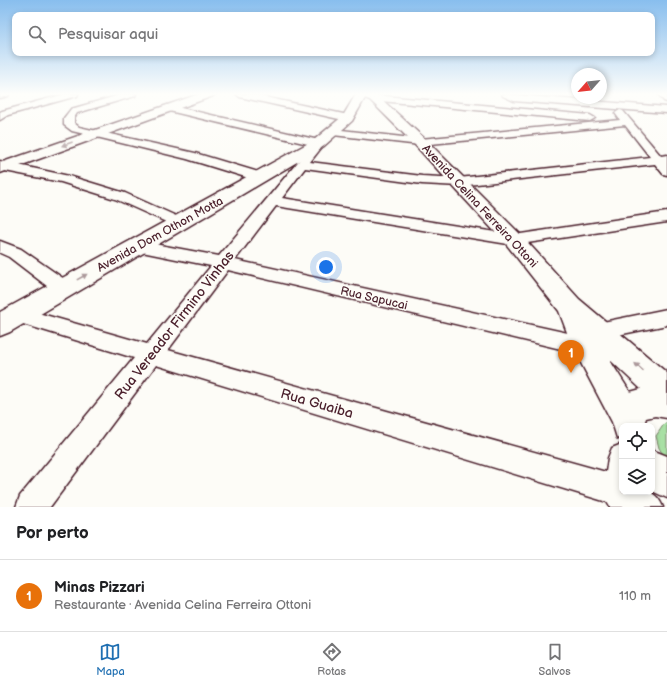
<!DOCTYPE html>
<html lang="pt">
<head>
<meta charset="utf-8">
<style>
	:root { --surface:#fff; --page:#f6f6f6; --text:#202124; --muted:#757577; --line:#e0e0e0; --accent:#1f6fb2 }
	body { margin:0; font-family:"Balsamiq Sans",sans-serif; background:var(--page); color:var(--text) }
	.controls { position:absolute; right:12px; bottom:12px; display:grid; overflow:hidden; border-radius:8px; box-shadow:0 2px 6px #0003 }
	.controls button { width:36px; height:36px; display:grid; place-items:center; padding:0; border:0; border-bottom:1px solid var(--line); background:var(--surface); color:var(--text); font:20px sans-serif }
	.compass { position:absolute; left:571px; top:68px; width:36px; height:36px; border-radius:50%; background:var(--surface); box-shadow:0 2px 6px #0003; rotate:243deg }
	.you { position:absolute; left:326px; top:267px; width:14px; height:14px; margin:-10px; border:3px solid #fff; border-radius:50%; background:#1a73e8; box-shadow:0 0 0 6px #1a73e833 }
	.badge { display:grid; place-items:center; width:26px; height:26px; border-radius:50%; background:var(--accent); color:#fff; font-size:13px; font-weight:700 }
	.pin { position:absolute; translate:-50% -33px; filter:drop-shadow(0 1px 2px #0008) }
	.pin::after { content:''; position:absolute; top:21px; width:14px; height:12px; background:inherit; clip-path:polygon(0 0,100% 0,50% 100%) }
	.list { margin:0; padding:0; list-style:none }
	h2 { display:flex; justify-content:space-between; align-items:center; height:52px; margin:0; padding:0 16px; font-size:17px }
	h2 small { font-size:13px; font-weight:400; color:var(--muted) }
	.list li { display:grid; grid-template-columns:26px 1fr auto; gap:12px; align-items:center; box-sizing:border-box; height:72px; padding:0 16px; border-top:1px solid var(--line) }
	.list b { display:block; font-size:15px; white-space:nowrap }
	.list p { margin:0; font-size:13px; white-space:nowrap; color:var(--muted) }
	.list em { font-size:13px; font-style:normal; color:var(--muted) }
	.icon { flex:none; width:22px; height:22px; fill:none; stroke:currentColor; stroke-width:2; stroke-linecap:round; stroke-linejoin:round }
	.map { position:relative; flex:none; width:667px; height:507px; overflow:hidden }
	.search { position:absolute; background:var(--surface); box-shadow:0 2px 6px #0003; left:12px; right:12px; top:12px; height:44px; display:flex; align-items:center; gap:10px; box-sizing:border-box; padding:0 14px; border-radius:8px; color:var(--muted); font-size:15px }
	.sheet { height:124px; background:var(--surface) }
	nav { display:flex; justify-content:space-around; align-items:center; box-sizing:border-box; height:56px; border-top:1px solid var(--line); background:var(--surface); font-size:11px; color:var(--muted) }
	nav a { display:grid; justify-items:center; gap:2px }
	nav .on { color:var(--accent) }
	.map>svg:first-child { display:block }
	.green { fill:#a8e0a4; stroke:#798068 }
	.lines { fill:none; stroke-linecap:round; stroke-linejoin:round }
	.minor-casing { stroke:#4a1f2b; stroke-width:3 }
	.major-casing { stroke:#4a1f2b; stroke-width:3 }
	.minor { fill:#fdfcf7; fill-rule:evenodd }
	.major { fill:#fdfcf7; fill-rule:evenodd }
	.oneway { fill:#ac999b }
	.labels { text-anchor:middle; stroke-width:3; stroke-linejoin:round; paint-order:stroke }
	.street-label { font-size:12px; fill:#4a1f2b; stroke:#fdfcf7 }
	.near-street-label { font-size:14px; fill:#4a1f2b; stroke:#fdfcf7 }
</style>
</head>
<body>
<div class="map">
<svg width="667" height="507" viewBox="0 0 667 507">
	<rect width="100%" height="100%" fill="#fdfcf7"/>
	<filter id="ink" filterUnits="userSpaceOnUse"><feTurbulence type="fractalNoise" baseFrequency=".025" numOctaves="2"/><feDisplacementMap in="SourceGraphic" scale="8" xChannelSelector="R" yChannelSelector="G"/><feConvolveMatrix kernelMatrix="1 2 1 2 8 2 1 2 1" color-interpolation-filters="sRGB"/></filter>
	<g filter="url(#ink)">
		<polygon class="green" points="667,422 667,461 659,448 656,436 664,424"/>
		<g class="lines">
			<defs>
				<g id="minor">
					<polygon points="0,94 9,94 8,96 0,98"/>
					<polygon points="65,94 78,94 77,96 8,115 0,120 0,112 2,111"/>
					<polygon points="123,94 136,94 135,96 77,113 74,118 74,123 79,127 195,153 265,174 266,177 265,180 255,180 187,159 72,131 64,125 64,118 71,109"/>
					<polygon points="236,94 251,94 348,115 353,118 348,121 240,97"/>
					<polygon points="502,94 667,107 667,113 514,101 503,96"/>
					<polygon points="658,94 667,94 667,102 664,101"/>
					<polygon points="374,95 590,115 595,118 590,121 371,100 370,98 371,96"/>
					<path d="M168 105 323 141 325 143 310 162 422 176 459 178 650 157 625 125 420 145 333 135 328 132 333 129 420 139 620 120 615 113 620 110 623 111 661 156 667 155V175L663 174 655 164 459 186 422 184 305 168 282 198 514 235 667 212V222L514 245 276 206 235 260 586 337 594 340 597 346 594 352 586 355 228 270 168 350 606 472 608 458 612 448 622 444V492C642 492 654 486 663 507H610L607 502 156 365 50 507H16L20 496 134 358 10 320 7 315 10 310 17 307 147 344 211 266 132 250 130 246 132 242 138 241 219 256 312 145 165 110 163 108Z"/>
					<polygon points="0,161 69,176 125,193 185,220 188,223 185,226 180,228 175,226 115,199 61,182 0,170"/>
					<polygon points="0,241 21,249 70,283 72,288 70,293 63,295 56,293 9,257 0,253"/>
					<polygon points="667,309 667,325 598,339 591,337 587,331 591,325 598,323"/>
				</g>
				<g id="major">
					<polygon points="199,94 215,94 213,96 0,173 0,163"/>
					<path d="M356 94H374L378 96 425 139 521 235 579 299 667 373V418L655 416 646 418 645 421 646 426H622V440L617 438 612 422 572 346 559 311 507 245 415 145 370 100 365 98 352 121 324 146 10 332 0 336V312L314 140 343 116ZM609 359 641 389 630 392Z"/>
					<polygon points="652,450 667,456 667,498 652,491"/>
				</g>
			</defs>
			<use href="#minor" class="minor-casing"/>
			<use href="#major" class="major-casing"/>
			<use href="#minor" class="minor"/>
			<use href="#major" class="major"/>
		</g>
		<defs><path id="oneway-solid" d="M-6-.8H1V-3.2L6.5 0L1 3.2V.8H-6Z"/></defs>
		<g class="oneway">
			<use href="#oneway-solid" transform="translate(67 144) rotate(160)"/>
			<use href="#oneway-solid" transform="translate(82 277) rotate(-29)"/>
			<use href="#oneway-solid" transform="translate(639 367) rotate(-138)"/>
		</g>
	</g>
	<linearGradient id="sky" x2="0" y2="1"><stop stop-color="#88beee"/><stop offset="0.57" stop-color="#fefefb"/><stop offset="1" stop-color="#fefefb" stop-opacity="0"/></linearGradient>
	<rect width="667" height="165" fill="url(#sky)"/>
	<g class="labels">
		<g class="street-label">
			<text transform="translate(480 206) rotate(47)" y="4">Avenida Celina Ferreira Ottoni</text>
			<text transform="translate(160 234) rotate(-29)" y="4">Avenida Dom Othon Motta</text>
			<text transform="translate(374 298) rotate(13)" y="4">Rua Sapucai</text>
		</g>
		<g class="near-street-label">
			<text transform="translate(174 325) rotate(-52)" y="5">Rua Vereador Firmino Vinhas</text>
			<text transform="translate(317 403) rotate(16)" y="5">Rua Guaiba</text>
		</g>
	</g>
</svg>
<div class="controls">
<button><svg class="icon" aria-label="locate" viewBox="0 0 24 24"><circle cx="12" cy="12" r="6"/><path d="M12 2v4M12 18v4M2 12h4M18 12h4"/></svg></button>
<button><svg class="icon" aria-label="layers" viewBox="0 0 24 24"><path d="M12 4l9 5-9 5-9-5zM3 14l9 5 9-5"/></svg></button>
</div>
<svg class="compass" viewBox="-18 -18 36 36"><path d="M0-13l5 13h-10z" fill="#e53935"/><path d="M0 13l5-13h-10z" fill="#757577"/></svg>
<div class="you"></div>
<div class="pin badge" style="left:571px;top:373px;background:#e8710a">1</div>
<div class="search"><svg class="icon" aria-label="search" viewBox="0 0 24 24"><circle cx="10" cy="10" r="6"/><path d="M15 15l6 6"/></svg>Pesquisar aqui</div>
</div>
<section class="sheet">
<h2>Por perto<small></small></h2>
<ul class="list">
<li><span class="badge" style="background:#e8710a">1</span><div><b>Minas Pizzari</b><p>Restaurante · Avenida Celina Ferreira Ottoni</p></div><em>110 m</em></li>
</ul>
</section>
<nav>
<a class="on"><svg class="icon" aria-label="map" viewBox="0 0 24 24"><path d="M3 6l6-2 6 2 6-2v14l-6 2-6-2-6 2zM9 4v14M15 6v14"/></svg>Mapa</a>
<a><svg class="icon" aria-label="directions" viewBox="0 0 24 24"><path d="M12 3l9 9-9 9-9-9zM9 14v-3h6M13 9l2 2-2 2"/></svg>Rotas</a>
<a><svg class="icon" aria-label="saved" viewBox="0 0 24 24"><path d="M7 4h10v16l-5-4-5 4z"/></svg>Salvos</a>
</nav>
</body>
</html>
